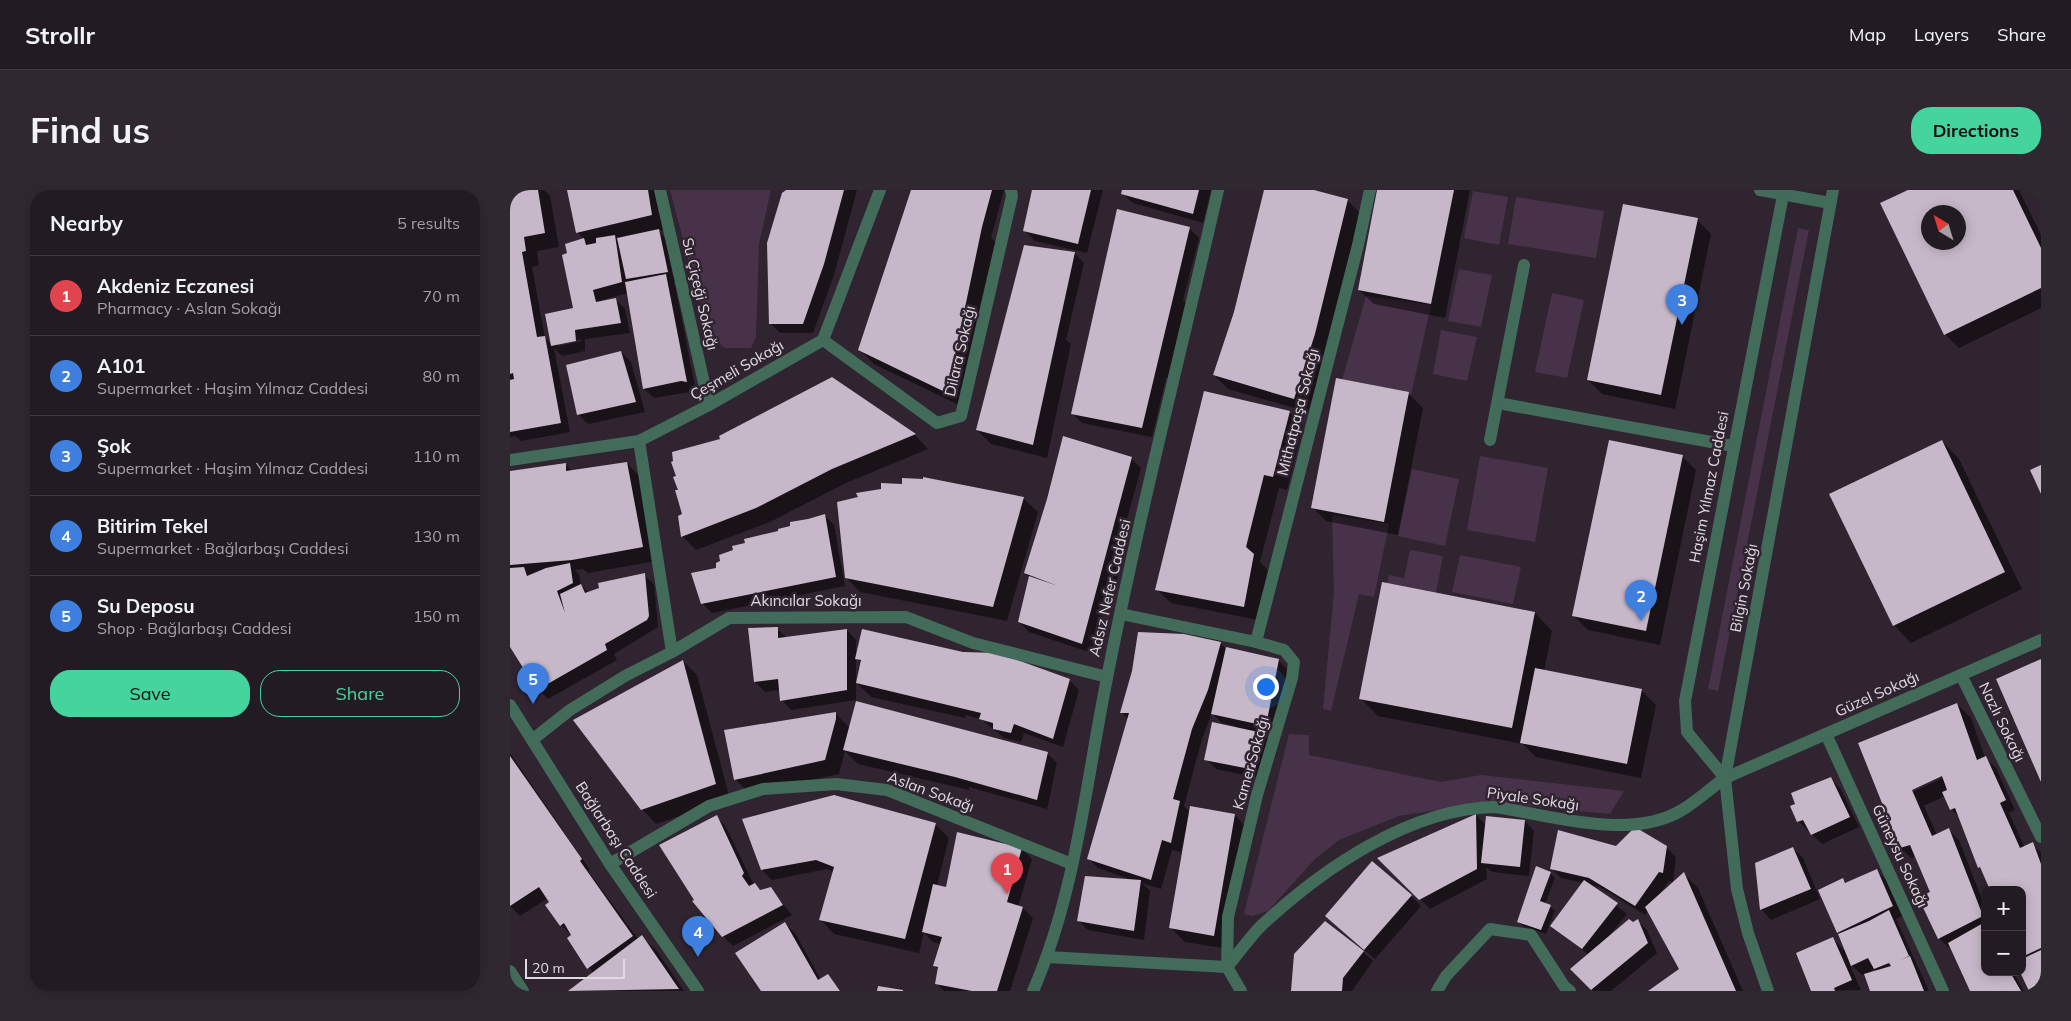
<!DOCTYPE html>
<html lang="en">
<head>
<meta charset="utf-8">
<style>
	:root { --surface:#231b24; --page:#2f2831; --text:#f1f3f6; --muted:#a3a1a6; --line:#403941; --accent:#46d49e }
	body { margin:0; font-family:Mulish,sans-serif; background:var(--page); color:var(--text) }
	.controls { position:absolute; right:15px; bottom:15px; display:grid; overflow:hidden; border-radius:10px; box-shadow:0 2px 12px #0003 }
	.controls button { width:45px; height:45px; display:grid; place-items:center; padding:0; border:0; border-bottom:1px solid var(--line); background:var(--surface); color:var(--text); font:25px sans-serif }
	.compass { position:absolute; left:1411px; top:15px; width:45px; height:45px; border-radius:50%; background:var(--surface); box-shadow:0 2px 12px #0003; rotate:322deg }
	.scale { position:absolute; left:15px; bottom:12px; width:100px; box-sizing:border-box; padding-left:5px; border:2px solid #e2dae2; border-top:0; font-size:14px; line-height:18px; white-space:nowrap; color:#e2dae2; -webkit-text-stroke:4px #2f2430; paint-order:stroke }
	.you { position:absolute; left:755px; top:496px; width:18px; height:18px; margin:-12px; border:4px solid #fff; border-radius:50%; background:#1a73e8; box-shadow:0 0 0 8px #1a73e833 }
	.badge { display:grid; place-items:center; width:32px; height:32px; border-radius:50%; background:var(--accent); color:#fff; font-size:16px; font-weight:700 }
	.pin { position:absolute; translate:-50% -41px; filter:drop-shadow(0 1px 2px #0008) }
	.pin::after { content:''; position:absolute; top:26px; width:18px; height:15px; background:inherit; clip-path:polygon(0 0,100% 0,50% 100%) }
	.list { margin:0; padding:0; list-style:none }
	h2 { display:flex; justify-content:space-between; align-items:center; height:65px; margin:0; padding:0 20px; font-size:21px }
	h2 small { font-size:16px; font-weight:400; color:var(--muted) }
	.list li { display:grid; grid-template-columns:32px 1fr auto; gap:15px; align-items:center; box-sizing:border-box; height:80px; padding:0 20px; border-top:1px solid var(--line) }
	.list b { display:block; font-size:19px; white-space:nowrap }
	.list p { margin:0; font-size:16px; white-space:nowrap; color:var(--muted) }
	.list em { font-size:16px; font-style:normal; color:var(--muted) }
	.actions { display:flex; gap:10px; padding:15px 20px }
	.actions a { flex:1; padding:11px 0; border:1px solid var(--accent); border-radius:20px; text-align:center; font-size:18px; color:var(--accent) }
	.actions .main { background:var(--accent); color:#111 }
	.map { position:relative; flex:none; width:1531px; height:801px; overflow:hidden; border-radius:20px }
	header { display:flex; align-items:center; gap:30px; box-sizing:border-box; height:70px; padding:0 25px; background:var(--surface); border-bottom:1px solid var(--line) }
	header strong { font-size:24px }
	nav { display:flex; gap:28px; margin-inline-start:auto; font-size:18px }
	.intro { display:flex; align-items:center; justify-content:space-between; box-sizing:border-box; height:120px; padding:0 30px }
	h1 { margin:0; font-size:35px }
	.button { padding:12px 22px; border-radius:20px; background:var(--accent); color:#111; font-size:18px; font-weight:700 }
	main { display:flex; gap:30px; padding:0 30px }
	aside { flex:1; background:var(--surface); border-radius:20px; box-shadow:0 2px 12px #0003 }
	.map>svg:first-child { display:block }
	.green { fill:#48324a }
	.shadow { fill:#0007; fill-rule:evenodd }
	.building { fill:#c6b8c8; fill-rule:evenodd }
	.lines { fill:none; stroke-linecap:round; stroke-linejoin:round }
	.minor { stroke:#426b59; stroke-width:12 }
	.labels { text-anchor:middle; stroke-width:5; stroke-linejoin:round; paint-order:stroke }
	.street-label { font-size:15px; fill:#e2dae2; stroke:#2f2430 }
</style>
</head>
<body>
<header>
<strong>Strollr</strong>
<nav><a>Map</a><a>Layers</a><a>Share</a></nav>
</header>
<div class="intro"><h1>Find us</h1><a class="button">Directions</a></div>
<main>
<aside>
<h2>Nearby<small>5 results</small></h2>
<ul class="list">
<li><span class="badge" style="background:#e0444e">1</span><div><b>Akdeniz Eczanesi</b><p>Pharmacy · Aslan Sokağı</p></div><em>70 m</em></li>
<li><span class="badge" style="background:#3f7fe0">2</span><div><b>A101</b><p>Supermarket · Haşim Yılmaz Caddesi</p></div><em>80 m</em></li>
<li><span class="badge" style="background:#3f7fe0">3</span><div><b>Şok</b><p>Supermarket · Haşim Yılmaz Caddesi</p></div><em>110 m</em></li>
<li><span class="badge" style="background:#3f7fe0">4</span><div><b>Bitirim Tekel</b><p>Supermarket · Bağlarbaşı Caddesi</p></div><em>130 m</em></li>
<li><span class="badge" style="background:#3f7fe0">5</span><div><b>Su Deposu</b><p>Shop · Bağlarbaşı Caddesi</p></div><em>150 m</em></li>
</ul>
<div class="actions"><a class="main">Save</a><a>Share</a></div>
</aside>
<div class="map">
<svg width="1531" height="801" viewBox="0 0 1531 801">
	<rect width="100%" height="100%" fill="#2f2430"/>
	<g class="green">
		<polygon points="160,0 261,0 249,54 246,147 241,158 215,158 203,148 186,99"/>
		<polygon points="963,1 998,7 989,55 954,48"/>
		<polygon points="1006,7 1094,21 1086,68 998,54"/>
		<polygon points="1288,38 1299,40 1208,501 1198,499"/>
		<polygon points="949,79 982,85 971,137 938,131"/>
		<polygon points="1042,103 1074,110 1057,188 1025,182"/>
		<polygon points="856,106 921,115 901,205 832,190"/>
		<polygon points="931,140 967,147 957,191 923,184"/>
		<polygon points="970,266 1038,278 1025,352 957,340"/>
		<polygon points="902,279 949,289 935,356 888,346"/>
		<polygon points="822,325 879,334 864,407 849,404 821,521 813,519 824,402"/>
		<polygon points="900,360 933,366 925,408 876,399 879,385 894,388"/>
		<polygon points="950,365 1011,377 1003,414 942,402"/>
		<polygon points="779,544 799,545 799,565 931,592 971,585 1114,601 1100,624 1017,616 947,617 889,626 829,650 805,669 758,721 742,726 734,724"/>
	</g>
	<g class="shadow">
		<path d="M0 0H34L40 6 49 57 27 61 29 75 22 77 35 148 42 155 64 119 58 63 74 49 67 42 59 0H148L156 40 149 41 158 51 167 92H163L165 95 186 201 144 208 134 199 118 103 92 110V112L105 109 115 119 120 143 75 149V161L52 166 44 158 60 242 11 251 5 246 0 247ZM72 149V151L48 156V154Z"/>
		<polygon points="278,0 347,0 324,85 303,143 270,143 260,133"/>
		<polygon points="403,0 494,0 481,48 486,52 451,216 364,174 350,160"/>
		<polygon points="524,0 593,0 577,63 525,51 515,41"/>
		<polygon points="614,0 701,0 693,33 623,13 613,4"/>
		<polygon points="755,0 799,0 837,10 851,24 819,159 798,222 718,199 704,185 725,122"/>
		<polygon points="868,0 960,0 935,128 864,114 849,100"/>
		<path d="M1401 0H1509L1531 45V118L1449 158 1435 144ZM1418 22H1448V52H1418Z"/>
		<polygon points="1187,30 1201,44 1165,219 1092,204 1078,190"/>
		<polygon points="679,38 689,48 673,110 677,114 661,189 656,188 642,247 572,233 562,223"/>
		<polygon points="514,56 564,63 574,73 556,150 561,154 537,268 481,254 467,240"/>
		<polygon points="111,162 121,172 135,222 78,234 68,224"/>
		<polygon points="322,189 405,245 418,259 336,293 260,332 186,360 172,346 174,324 168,312 171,311 170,300 212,250"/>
		<polygon points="899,204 913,218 888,345 816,331 802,317"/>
		<polygon points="779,222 793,236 777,300 769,298 750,372 758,380 748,430 661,413 646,399"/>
		<polygon points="1432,251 1449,269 1512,399 1401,453 1384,435"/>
		<polygon points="1172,266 1186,280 1150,455 1078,440 1064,426"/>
		<polygon points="621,268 631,278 614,340 618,345 599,422 594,420 582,463 519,442 509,432 520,388 515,383"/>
		<polygon points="117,273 131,288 146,371 78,383 73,379 65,380 69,384 71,395 79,403 134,385 144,394 148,437 104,464 107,470 38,509 28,499 0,456 0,282 55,274 62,281"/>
		<polygon points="414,288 513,308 528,322 497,431 350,402 336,387 349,308 414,290"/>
		<polygon points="314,325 324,335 335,396 202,423 192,413 208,379 270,342"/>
		<polygon points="1025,423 1042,441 1034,482 1132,501 1146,515 1131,588 1026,567 1013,554 868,526 850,508"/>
		<polygon points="267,439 277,448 337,440 346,450 346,465 559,490 569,500 553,557 514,543 511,552 494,548 471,529 456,525 455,528 361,507 347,493 352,473 346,468 346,510 281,520 272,510 270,500 255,502 245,492 240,440"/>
		<polygon points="710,453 716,459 768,470 778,480 766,545 750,541 762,554 754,589 706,579 696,569 725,536 712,533 702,523 692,549 674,616 681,623 682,618 725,625 739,640 718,759 675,752 660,737 677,642 675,642 671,662 662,660 651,699 632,693 640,701 634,750 578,740 568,730 622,690 588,678 578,668 618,529 612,523"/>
		<polygon points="173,471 187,485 220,609 146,634 132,619"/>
		<path d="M1447 514 1461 528 1475 568 1486 578 1505 620 1499 623 1515 658 1522 654 1531 663V801H1520L1512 782 1515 769 1513 766 1512 700 1474 682 1469 677 1450 628 1441 619 1435 606 1414 616 1427 645 1439 640 1449 650 1475 717V782H1503L1514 801H1461L1441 757 1439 758 1429 748 1421 703 1406 666 1401 668 1391 658 1350 554ZM1433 585V588L1402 602 1400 600Z"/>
		<polygon points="325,523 340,538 537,563 547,573 537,619 459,597 459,600 348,574 335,561 329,584 239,603 225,589"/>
		<polygon points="0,563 80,680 78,681 128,749 131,746 146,760 174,801 60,801 83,783 59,748 62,746 51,735 40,712 38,708 10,726 0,716"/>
		<polygon points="1320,588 1330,598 1349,637 1312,654 1288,631"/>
		<polygon points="966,625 976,635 1015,631 1024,641 1019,686 982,682 976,677 977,689 920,719 869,668"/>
		<polygon points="207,627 216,637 244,695 251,701 261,699 282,725 223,756 213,746"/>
		<polygon points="425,634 439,648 427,696 437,698 512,659 522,669 508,717 513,718 523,728 500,801 434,801 426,793 429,780 424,776 431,754 423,752 414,743 409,763 324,744 310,729 324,682 317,679 262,690 252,680"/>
		<polygon points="1106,657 1156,657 1166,667 1163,692 1159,691 1150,704 1174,684 1188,698 1233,801 1141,801 1170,779 1139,720 1135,725 1090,697 1079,695 1117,724 1099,746 1127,730 1137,740 1147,763 1101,801 1083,801 1062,779 1079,765 1042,736 1074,693 1051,688 1041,678"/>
		<polygon points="1283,658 1293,668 1310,709 1261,730 1252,720 1246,674"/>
		<path d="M1366 680 1376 690 1392 726 1386 729 1419 801H1361L1355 784 1352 785 1339 773 1351 800 1302 801 1322 748 1336 762 1328 742 1332 689 1337 693ZM1365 779 1368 781 1355 785V784Z"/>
		<polygon points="1040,683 1045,688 1035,714 1045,720 1036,744 1013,736 1008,731"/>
		<polygon points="901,706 911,716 865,769 827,736"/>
		<polygon points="275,734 285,743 311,790 317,786 331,801 252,801"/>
		<polygon points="853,762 863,771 842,801 783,801"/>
	</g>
	<g class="building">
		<polygon points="0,0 28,0 35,43 14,47 16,61 12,62 27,147 35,146 51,233 0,242 0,190 4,189 3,183 0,184"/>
		<polygon points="57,0 138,0 142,25 66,43"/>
		<polygon points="276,0 334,0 314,74 293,134 259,134 257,53 272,3"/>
		<polygon points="401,0 482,0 472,37 437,203 348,160"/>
		<polygon points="522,0 581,0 568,54 513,41"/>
		<polygon points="612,0 689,0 683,24 611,4"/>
		<polygon points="754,0 804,0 838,9 805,144 784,209 703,185 724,122"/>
		<polygon points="867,0 944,0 921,114 848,100"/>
		<path d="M1398 0H1503L1531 58V98L1434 145 1370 13ZM1418 22H1448V52H1418Z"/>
		<polygon points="1113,14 1188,28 1151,205 1077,190"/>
		<polygon points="607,19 680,37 632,238 561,224"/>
		<polygon points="149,39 158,82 116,89 107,48"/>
		<polygon points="105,45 112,92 83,100 86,112 106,108 111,133 65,140 66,151 41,156 35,124 63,118 52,65 57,63 55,54 74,48 76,55 86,53 86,48"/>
		<polygon points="514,55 565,62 523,255 466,240"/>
		<polygon points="156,84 177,192 171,191 133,199 115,92"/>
		<polygon points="111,161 126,212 67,225 56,175"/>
		<polygon points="322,187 406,244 322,279 246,318 171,347 168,326 172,324 165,300 168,300 163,287 166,286 161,272 163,271 162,262 210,249 209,246"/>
		<polygon points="826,188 899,202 874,332 801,318"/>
		<polygon points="694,201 780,221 763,287 754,285 736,357 744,364 734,417 645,400"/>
		<polygon points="553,246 622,267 572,454 508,432 519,386 548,396 514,383 537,309"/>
		<polygon points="1099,250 1173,265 1136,441 1062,426"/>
		<polygon points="1432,250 1495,382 1383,436 1319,304"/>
		<polygon points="117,272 133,357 62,370 0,375 0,281 56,273 56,281"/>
		<polygon points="1531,275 1531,304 1520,280"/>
		<polygon points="413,287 514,307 483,417 335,388 327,312 348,307 346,303 371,299 371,293 392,294 392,288 413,289"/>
		<polygon points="315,324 326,387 191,414 181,383 206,378 206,373 210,371 209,365 223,360 222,356 235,353 234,349 268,341 268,339 280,336 280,332 298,329"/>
		<polygon points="60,373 63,393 47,401 55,423 50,404 71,394 75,403 89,398 88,393 135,383 139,426 137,430 95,454 97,460 27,500 0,457 0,378 14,377 17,386 36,378"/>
		<polygon points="872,392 1025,422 1002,538 849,509"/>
		<polygon points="268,437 268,448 337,439 337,500 270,511 268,489 244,492 238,438"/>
		<polygon points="352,439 453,462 488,463 560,489 543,549 504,534 501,543 483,539 483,533 469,529 471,523 346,493 351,470 345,469"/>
		<polygon points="628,442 674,444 711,452 698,500 682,539 663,609 670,611 661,653 652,650 641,690 577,669 619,523 610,523 622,481"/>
		<polygon points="716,457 769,469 756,536 701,524"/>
		<polygon points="1531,469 1531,592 1486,489"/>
		<polygon points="173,470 206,594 131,620 63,530"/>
		<polygon points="1025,478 1132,499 1117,574 1010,553"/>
		<polygon points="346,511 538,562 527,610 445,587 333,560"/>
		<polygon points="1447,513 1467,570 1476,566 1496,610 1490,613 1510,658 1523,652 1531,674 1531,758 1512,767 1512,700 1480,700 1470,677 1468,678 1445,618 1440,620 1432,602 1437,600 1432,586 1402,600 1422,646 1439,638 1473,726 1428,749 1408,707 1420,702 1400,655 1390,658 1348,553"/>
		<polygon points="326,522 326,529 315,570 224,590 214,540"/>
		<polygon points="702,532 753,543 745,580 694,570"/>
		<polygon points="0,566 72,669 70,671 123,746 77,779 57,748 61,745 54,733 50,736 35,715 39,712 29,697 0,716"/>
		<polygon points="1321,587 1340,627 1301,645 1293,630 1287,632 1280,616 1285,614 1281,603"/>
		<polygon points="324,605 426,633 395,749 309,730 324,677 306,670 251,680 232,629"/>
		<polygon points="680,616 725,624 704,746 659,738"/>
		<polygon points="966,624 967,679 909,710 867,668"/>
		<polygon points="207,625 234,683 232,686 239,696 245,693 250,700 261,697 273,715 212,747 182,711 184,710 149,655"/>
		<polygon points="976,626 1015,630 1010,677 971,673"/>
		<polygon points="1125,637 1157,656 1153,683 1149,682 1125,716 1079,688 1040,679 1048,640 1106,656"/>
		<polygon points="447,642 512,658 497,712 513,717 487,801 462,801 425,794 428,777 423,776 432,747 412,742 423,694 436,697"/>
		<polygon points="1283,657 1301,699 1250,720 1245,673"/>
		<polygon points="862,671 902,705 854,760 815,726"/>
		<polygon points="1026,676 1041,682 1030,711 1041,715 1031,740 1007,732"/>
		<polygon points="1367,679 1383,716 1327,743 1308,700 1333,688 1335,693"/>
		<polygon points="1174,682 1226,801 1138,801 1169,779 1135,717"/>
		<polygon points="575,686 631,690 624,741 567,731"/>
		<polygon points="1074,690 1108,713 1072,759 1040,736"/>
		<polygon points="1379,720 1399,766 1390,770 1400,766 1414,801 1360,801 1354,784 1381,776 1379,773 1364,779 1358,768 1341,776 1328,744 1359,731"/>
		<polygon points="1119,729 1123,732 1128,729 1138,753 1081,800 1060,779"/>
		<polygon points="815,731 854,761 833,788 832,801 781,801 784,764"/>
		<polygon points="275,732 308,790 318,784 330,801 251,801 225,763"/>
		<polygon points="1475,732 1475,782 1500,782 1511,801 1460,801 1438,753"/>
		<polygon points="132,745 169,799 58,801"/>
		<polygon points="1323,747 1342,790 1324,798 1325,801 1301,801 1286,763"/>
		<polygon points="1531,760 1531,801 1519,801 1510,782 1512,782 1512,769"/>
		<polygon points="368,796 393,800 393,801 367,801"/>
	</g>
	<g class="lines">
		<g class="minor">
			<polyline points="150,0 199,215"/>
			<polyline points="1250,0 1320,13"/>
			<polyline points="313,150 427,233 451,226 502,6 501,0"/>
			<polyline points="988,213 1223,256"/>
			<polyline points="980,250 1014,75"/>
			<polyline points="129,251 162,462"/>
			<polyline points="0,270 129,251 199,215 313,150 370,0"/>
			<polyline points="611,424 746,452 774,460 784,472 782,488 747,605 718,727 717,777 731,801"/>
			<polyline points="746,452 848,55 860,0"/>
			<polyline points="1451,485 1531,647"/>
			<polyline points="0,515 100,674 188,801"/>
			<polyline points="1316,544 1433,801"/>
			<polyline points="22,550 60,520 115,486 162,462 219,428 396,427 463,453 597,487"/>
			<polyline points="1215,588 1177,542 1175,511 1274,0"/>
			<polyline points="100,674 199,616 253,599 326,594 377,600 562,674"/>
			<path d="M537 767 717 777C728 764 739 748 751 736 812 679 900 618 986 617 1041 626 1121 651 1172 620 1187 611 1201 598 1215 588L1531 450"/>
			<polyline points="0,781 13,801"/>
			<path d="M523 801C566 703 576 592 597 488 629 325 671 162 708 0"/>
			<polyline points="927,801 936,786 980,739 1021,745 1054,796 1060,801"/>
			<polyline points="1258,801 1238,743 1227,699 1215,588 1323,0"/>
		</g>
	</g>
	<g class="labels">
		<g class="street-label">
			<text transform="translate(190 104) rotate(77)" y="5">Su Çiçeği Sokağı</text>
			<text transform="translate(450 161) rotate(-77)" y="5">Dilara Sokağı</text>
			<text transform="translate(227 180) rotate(-30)" y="5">Çeşmeli Sokağı</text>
			<text transform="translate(788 222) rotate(-76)" y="5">Mithatpaşa Sokağı</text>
			<text transform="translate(1199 297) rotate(-79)" y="5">Haşim Yılmaz Caddesi</text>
			<text transform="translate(600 398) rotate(-77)" y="5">Adsız Nefer Caddesi</text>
			<text transform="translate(1234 398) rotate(-79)" y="5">Bilgin Sokağı</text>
			<text x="296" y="416">Akıncılar Sokağı</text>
			<text transform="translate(1367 504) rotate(-24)" y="5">Güzel Sokağı</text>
			<text transform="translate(1492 532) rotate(64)" y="5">Nazlı Sokağı</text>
			<text transform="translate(741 573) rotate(-74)" y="5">Kamer Sokağı</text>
			<text transform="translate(421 602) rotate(20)" y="5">Aslan Sokağı</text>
			<text transform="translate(1023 609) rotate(8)" y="5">Piyale Sokağı</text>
			<text transform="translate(106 650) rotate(57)" y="5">Bağlarbaşı Caddesi</text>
			<text transform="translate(1390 666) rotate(65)" y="5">Güneysu Sokağı</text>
		</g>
	</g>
</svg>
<div class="controls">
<button>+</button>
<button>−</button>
</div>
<svg class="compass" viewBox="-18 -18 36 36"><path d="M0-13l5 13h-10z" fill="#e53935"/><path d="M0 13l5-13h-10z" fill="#a3a1a6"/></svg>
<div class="scale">20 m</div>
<div class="you"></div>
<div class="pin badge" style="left:497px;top:704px;background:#e0444e">1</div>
<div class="pin badge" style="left:1131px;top:431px;background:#3f7fe0">2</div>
<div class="pin badge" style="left:1172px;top:135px;background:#3f7fe0">3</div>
<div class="pin badge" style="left:188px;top:767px;background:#3f7fe0">4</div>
<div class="pin badge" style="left:23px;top:514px;background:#3f7fe0">5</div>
</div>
</main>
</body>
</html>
